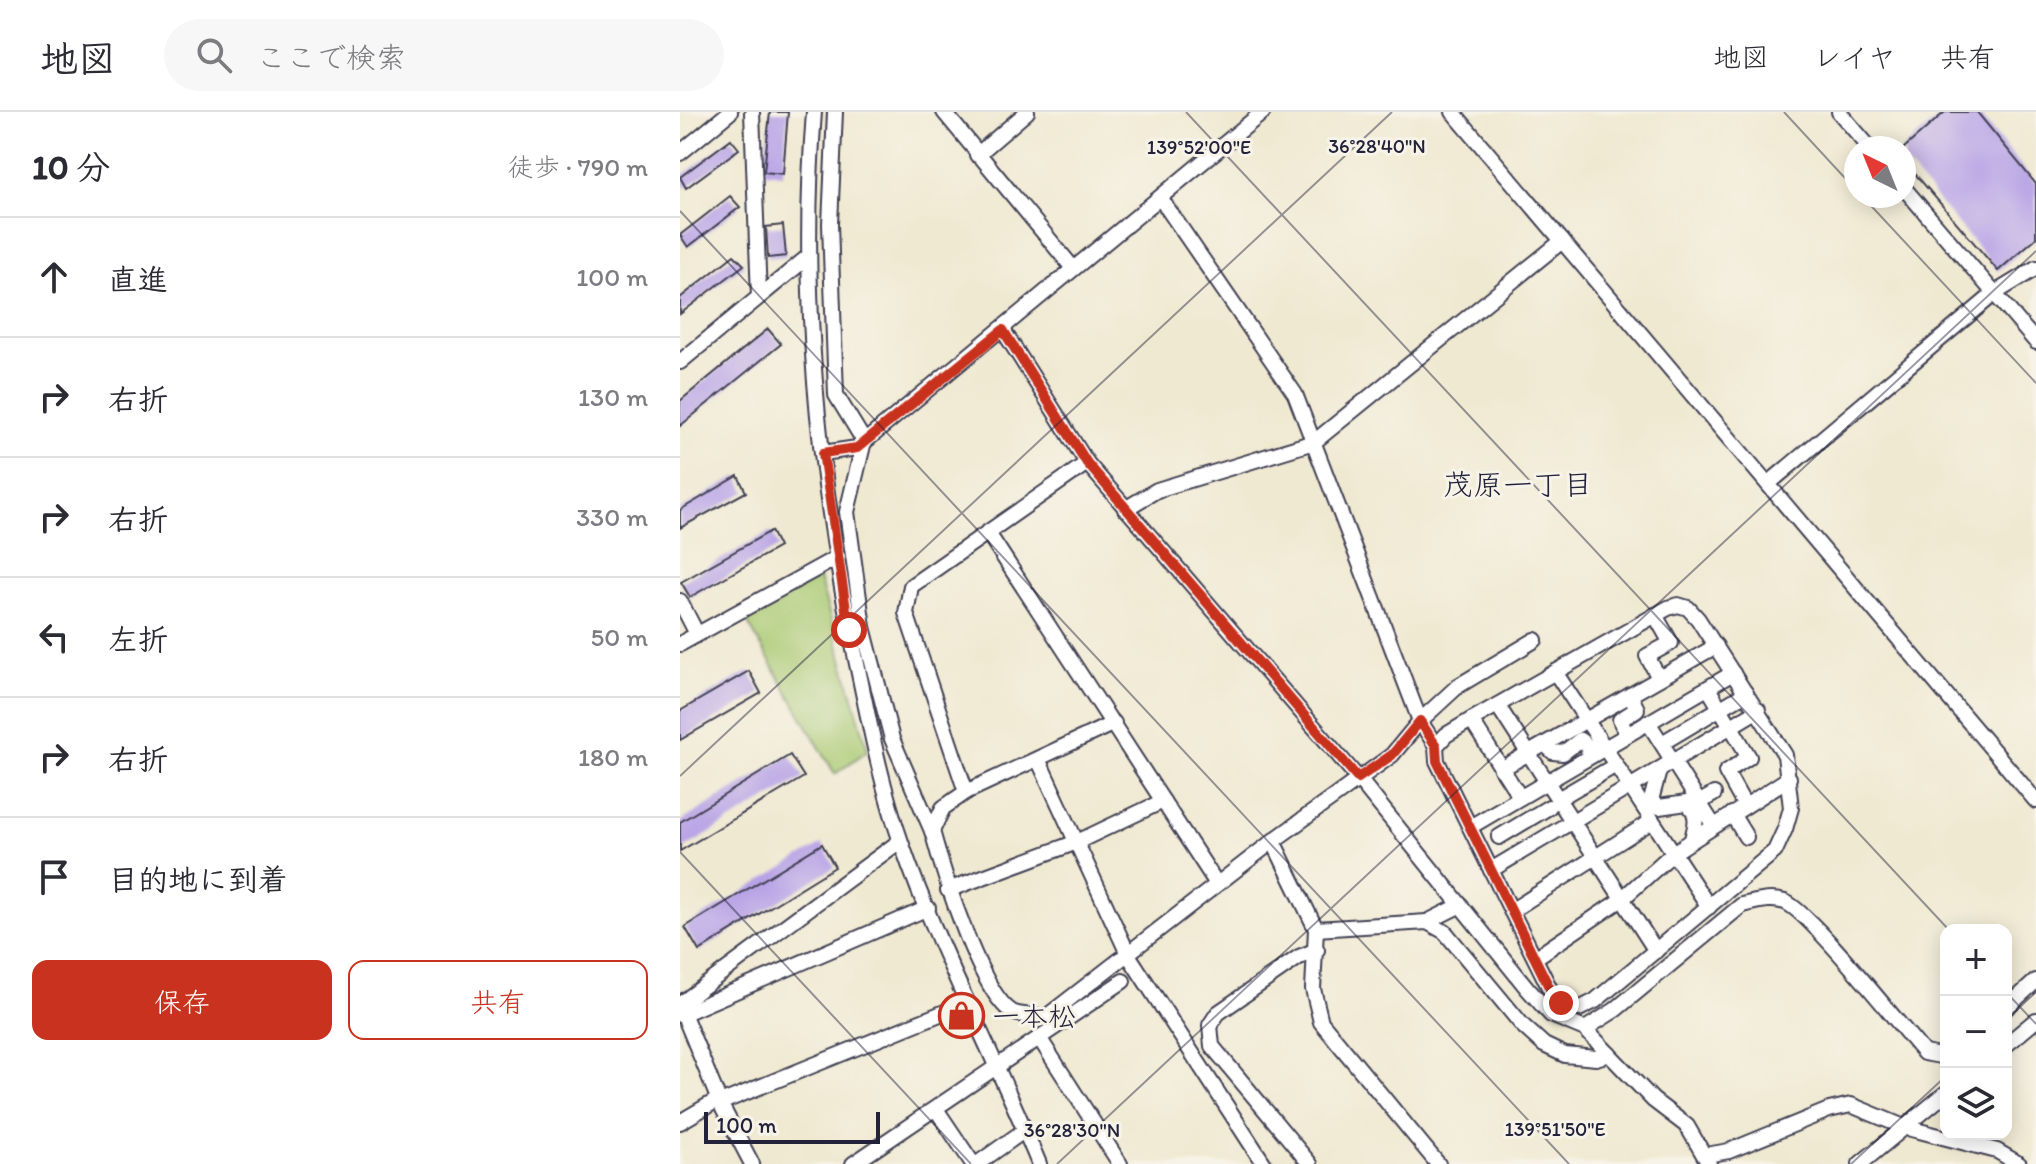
<!DOCTYPE html>
<html lang="ja">
<head>
<meta charset="utf-8">
<style>
	:root { --surface:#fff; --page:#f7f7f7; --text:#2b2b33; --muted:#7c7c81; --line:#e1e1e2; --accent:#c8321e }
	body { margin:0; font-family:Itim,"Klee One",sans-serif; background:var(--page); color:var(--text) }
	.controls { position:absolute; right:24px; bottom:24px; display:grid; overflow:hidden; border-radius:16px; box-shadow:0 4px 20px #0003 }
	.controls button { width:72px; height:72px; display:grid; place-items:center; padding:0; border:0; border-bottom:2px solid var(--line); background:var(--surface); color:var(--text); font:40px sans-serif }
	.compass { position:absolute; left:1164px; top:24px; width:72px; height:72px; border-radius:50%; background:var(--surface); box-shadow:0 4px 20px #0003; rotate:317deg }
	.scale { position:absolute; left:24px; bottom:20px; width:176px; box-sizing:border-box; padding-left:8px; border:4px solid #22223b; border-top:0; font-size:22px; line-height:28px; white-space:nowrap; color:#22223b; -webkit-text-stroke:6px #f7f3e8; paint-order:stroke }
	.stop { position:absolute; width:24px; height:24px; margin:-18px; border:6px solid #c8321e; border-radius:50%; background:#fff }
	.stop.end { background:#c8321e; border-color:#fff; box-shadow:0 2px 8px #0008 }
	.list { margin:0; padding:0; list-style:none }
	h2 { display:flex; justify-content:space-between; align-items:center; height:104px; margin:0; padding:0 32px; font-size:34px }
	h2 small { font-size:26px; font-weight:400; color:var(--muted) }
	.list li { display:grid; grid-template-columns:52px 1fr auto; gap:24px; align-items:center; box-sizing:border-box; height:120px; padding:0 32px; border-top:2px solid var(--line) }
	.list b { display:block; font-size:30px; white-space:nowrap }
	.list em { font-size:26px; font-style:normal; color:var(--muted) }
	.actions { display:flex; gap:16px; padding:24px 32px }
	.actions a { flex:1; padding:18px 0; border:2px solid var(--accent); border-radius:16px; text-align:center; font-size:28px; color:var(--accent) }
	.actions .main { background:var(--accent); color:#fff }
	.icon { flex:none; width:44px; height:44px; fill:none; stroke:currentColor; stroke-width:2; stroke-linecap:round; stroke-linejoin:round }
	.map { position:relative; flex:none; width:1356px; height:1052px; overflow:hidden }
	header { display:flex; align-items:center; gap:48px; box-sizing:border-box; height:112px; padding:0 40px; background:var(--surface); border-bottom:2px solid var(--line) }
	header strong { font-size:38px }
	nav { display:flex; gap:44px; margin-inline-start:auto; font-size:28px }
	.search { width:560px; height:72px; background:var(--page); display:flex; align-items:center; gap:20px; box-sizing:border-box; padding:0 28px; border-radius:44px; color:var(--muted); font-size:30px }
	main { display:flex }
	aside { flex:1; background:var(--surface) }
	.map>svg:first-child { display:block }
	.green { fill:#a8c971; stroke:#657656; stroke-width:2 }
	.building { fill:#b7a2e6 }
	.lines { fill:none; stroke-linecap:round; stroke-linejoin:round }
	.minor-casing { stroke:#414052; stroke-width:18 }
	.minor { stroke:#fff; stroke-width:14 }
	.route { stroke:#c8321e; stroke-width:10 }
	.ticks { fill:none; stroke:#22223b; stroke-width:2; stroke-opacity:0.45 }
	.labels { text-anchor:middle; stroke-width:6; stroke-linejoin:round; paint-order:stroke }
	.poi-label { font-size:28px; fill:#22223b; stroke:#f7f3e8; text-anchor:start }
	.neighbourhood-label { font-size:30px; fill:#22223b; stroke:#f7f3e8 }
	.ticks-label { font-size:20px; text-anchor:middle; fill:#22223b; stroke:#f7f3e8; stroke-width:6; stroke-linejoin:round; paint-order:stroke }
</style>
</head>
<body>
<header>
<strong>地図</strong>
<div class="search"><svg class="icon" aria-label="search" viewBox="0 0 24 24"><circle cx="10" cy="10" r="6"/><path d="M15 15l6 6"/></svg>ここで検索</div>
<nav><a>地図</a><a>レイヤ</a><a>共有</a></nav>
</header>
<main>
<aside>
<h2>10 分<small>徒歩 · 790 m</small></h2>
<ul class="list">
<li><svg class="icon" aria-label="ahead" viewBox="0 0 24 24"><path d="M12 20V5M6 11l6-6 6 6"/></svg><div><b>直進</b></div><em>100 m</em></li>
<li><svg class="icon" aria-label="right" viewBox="0 0 24 24"><path d="M7 20v-9h11M14 6l5 5-5 5"/></svg><div><b>右折</b></div><em>130 m</em></li>
<li><svg class="icon" aria-label="right" viewBox="0 0 24 24"><path d="M7 20v-9h11M14 6l5 5-5 5"/></svg><div><b>右折</b></div><em>330 m</em></li>
<li><svg class="icon" aria-label="left" viewBox="0 0 24 24"><path d="M17 20v-9H6M10 6l-5 5 5 5"/></svg><div><b>左折</b></div><em>50 m</em></li>
<li><svg class="icon" aria-label="right" viewBox="0 0 24 24"><path d="M7 20v-9h11M14 6l5 5-5 5"/></svg><div><b>右折</b></div><em>180 m</em></li>
<li><svg class="icon" aria-label="arrive" viewBox="0 0 24 24"><path d="M6 21V4h12l-3 4 3 4H6"/></svg><div><b>目的地に到着</b></div></li>
</ul>
<div class="actions"><a class="main">保存</a><a>共有</a></div>
</aside>
<div class="map">
<svg width="1356" height="1052" viewBox="0 0 1356 1052">
	<rect width="100%" height="100%" fill="#f7f3e8"/>
	<filter id="ink" filterUnits="userSpaceOnUse"><feTurbulence type="fractalNoise" baseFrequency=".0125" numOctaves="2"/><feDisplacementMap in="SourceGraphic" scale="16" xChannelSelector="R" yChannelSelector="G"/><feConvolveMatrix kernelMatrix="1 2 1 2 8 2 1 2 1" color-interpolation-filters="sRGB"/></filter>
	<filter id="wash" filterUnits="userSpaceOnUse"><feTurbulence type="fractalNoise" baseFrequency=".006" numOctaves="4" result="noise"/><feDisplacementMap in="SourceGraphic" scale="32" xChannelSelector="R" yChannelSelector="G"/><feGaussianBlur stdDeviation="1.8" result="paint"/><feColorMatrix in="noise" values="0 0 0 0 0 0 0 0 0 0 0 0 0 0 0 0 0 1.4 0 .05"/><feComposite in="paint" operator="in"/></filter>
	<g filter="url(#wash)">
		<rect width="100%" height="100%" fill="#f0e9d2"/>
		<polygon class="green" points="139,466 188,638 155,662 65,506"/>
		<g id="blocks">
			<g class="building">
				<polygon points="90,0 108,0 103,62 84,60"/>
				<polygon points="1265,0 1297,0 1356,72 1356,126 1318,159 1224,49 1224,36"/>
				<polygon points="51,27 59,37 6,76 0,65"/>
				<polygon points="50,84 60,95 8,135 0,123"/>
				<polygon points="103,113 106,144 88,146 86,115"/>
				<polygon points="54,143 64,153 0,202 0,186"/>
				<polygon points="88,217 101,232 0,314 0,289"/>
				<polygon points="58,364 66,380 0,416 0,398"/>
				<polygon points="91,419 99,435 10,485 1,470"/>
				<polygon points="69,559 81,581 0,628 0,599"/>
				<polygon points="110,643 124,665 0,739 0,710"/>
				<polygon points="142,732 155,755 19,839 5,815"/>
			</g>
		</g>
	</g>
	<g filter="url(#ink)">
		<use href="#blocks" fill-opacity="0" stroke="#414052" stroke-width="2"/>
		<g class="lines">
			<defs>
				<g id="minor">
					<polyline points="72,0 79,185"/>
					<path d="M134 0C119 190 140 385 181 571 192 624 203 678 221 730 259 840 315 944 359 1052"/>
					<polyline points="155,0 150,112 156,283 184,329 167,400 183,515 212,627 252,719"/>
					<polyline points="264,0 392,155"/>
					<polyline points="773,0 1356,689"/>
					<polyline points="1159,0 1190,36"/>
					<polyline points="0,41 50,0"/>
					<polyline points="297,43 347,0"/>
					<polyline points="1224,76 1356,230"/>
					<polyline points="481,87 615,282 740,609 756,634"/>
					<polyline points="323,218 407,351 678,666 847,876 871,903 905,917 973,988 1007,1014 1029,1052"/>
					<polyline points="0,250 129,144"/>
					<polyline points="143,341 177,336 583,0"/>
					<path d="M407 351 231 474 226 501 286 680 263 696 252 719C262 756 301 885 334 901 343 904 357 904 366 905L593 729 712 643 740 609 778 574 855 528"/>
					<polyline points="1088,372 1315,181 1356,156"/>
					<polyline points="445,397 477,378 634,330 882,129"/>
					<polyline points="308,421 537,772"/>
					<polyline points="0,489 17,522"/>
					<polygon points="998,493 1008,496 1018,507 1105,643 1111,696 1105,717 1095,739 915,889 899,897 881,891 872,881 757,649 756,634 766,623 791,608 988,496"/>
					<polyline points="975,503 991,531 967,544 979,566"/>
					<polyline points="0,532 158,445"/>
					<polyline points="875,560 1029,795"/>
					<polyline points="1028,576 1069,645 1046,660 1065,694"/>
					<polyline points="818,594 976,839"/>
					<polyline points="791,608 840,685"/>
					<polyline points="968,610 1034,714"/>
					<polyline points="947,623 940,608 957,597 950,583"/>
					<polyline points="982,631 1066,581"/>
					<polyline points="865,632 873,640 883,641 900,628 908,634 909,644"/>
					<polyline points="358,647 449,844 584,1052"/>
					<polyline points="821,657 1036,534"/>
					<path d="M979 659 971 688 979 695 1007 691C1019 702 1016 712 1012 727"/>
					<polyline points="286,680 434,611"/>
					<polyline points="878,687 936,653"/>
					<polyline points="1020,690 1034,682"/>
					<polyline points="1052,702 1066,725"/>
					<polyline points="790,715 1053,561"/>
					<polyline points="819,725 869,695"/>
					<polyline points="593,729 636,817 633,877 641,910 758,1052"/>
					<polyline points="811,758 1078,598"/>
					<polyline points="268,778 397,730 483,689"/>
					<polyline points="831,799 972,709"/>
					<polyline points="747,810 781,793"/>
					<polyline points="636,817 747,810 765,820 843,914 864,933 885,943 916,946 929,942"/>
					<polyline points="855,846 942,787 993,741 1109,666"/>
					<polyline points="0,892 220,729"/>
					<polyline points="1,896 40,991 72,1052"/>
					<polyline points="1326,896 1356,869"/>
					<polyline points="0,903 248,796"/>
					<path d="M905 917 935 898 1062 793C1076 790 1091 785 1105 790 1130 800 1220 914 1244 941L1266 945"/>
					<polyline points="360,927 440,1052"/>
					<polyline points="1326,933 1356,908"/>
					<polyline points="40,991 287,891"/>
					<polyline points="256,997 293,1052"/>
					<polyline points="0,1010 39,987"/>
					<polyline points="1026,1043 1049,1039 1149,998 1171,993 1224,1015 1317,1039 1339,1052"/>
					<polyline points="173,1052 443,869"/>
					<polyline points="297,1052 345,1018"/>
					<polyline points="630,1052 532,934 530,913 538,901 619,845 637,838"/>
					<polyline points="1180,1052 1266,981"/>
				</g>
			</defs>
			<use href="#minor" class="minor-casing"/>
			<use href="#minor" class="minor"/>
		</g>
	</g>
	<g class="lines" filter="url(#ink)">
		<polyline class="route" points="169,518 143,341 177,336 323,218 407,351 678,666 712,643 740,609 756,634 757,649 872,881 881,891"/>
	</g>
	<path class="ticks" d="M506 0 1269 818M1104 0 1176 78M1182 84 1356 271M0 99 889 1052M0 664 712 0M0 740 291 1052M1326 880 1356 912M1326 908 1356 880M377 1052 1356 139M1171 1052 1266 964"/>
	<defs>
		<symbol id="shop-ring" viewBox="-11 -11 22 22"><circle r="9.5" fill="#f7f3e8" stroke="#c8321e" stroke-width="1.5"/><path d="M-5-2.5h2.3a2.7 3.5 0 0 1 5.4 0H5L5.5 6h-11ZM-1.5-2.5h3a1.5 2.3 0 0 0-3 0Z" fill="#c8321e"/></symbol>
	</defs>
	<g fill-rule="evenodd">
		<use href="#shop-ring" x="256" y="878" width="51" height="51"/>
	</g>
	<g class="labels">
		<g class="poi-label">
			<text x="312" y="914">一本松</text>
		</g>
		<g class="neighbourhood-label">
			<text x="838" y="383">茂原一丁目</text>
		</g>
	</g>
	<g class="ticks-label">
		<text x="697" y="41">36°28'40"N</text>
		<text x="519" y="42">139°52'00"E</text>
		<text x="875" y="1024">139°51'50"E</text>
		<text x="392" y="1025">36°28'30"N</text>
	</g>
</svg>
<div class="controls">
<button>+</button>
<button>−</button>
<button><svg class="icon" aria-label="layers" viewBox="0 0 24 24"><path d="M12 4l9 5-9 5-9-5zM3 14l9 5 9-5"/></svg></button>
</div>
<svg class="compass" viewBox="-18 -18 36 36"><path d="M0-13l5 13h-10z" fill="#e53935"/><path d="M0 13l5-13h-10z" fill="#7c7c81"/></svg>
<div class="scale">100 m</div>
<div class="stop" style="left:169px;top:518px"></div>
<div class="stop end" style="left:881px;top:891px"></div>
</div>
</main>
</body>
</html>
